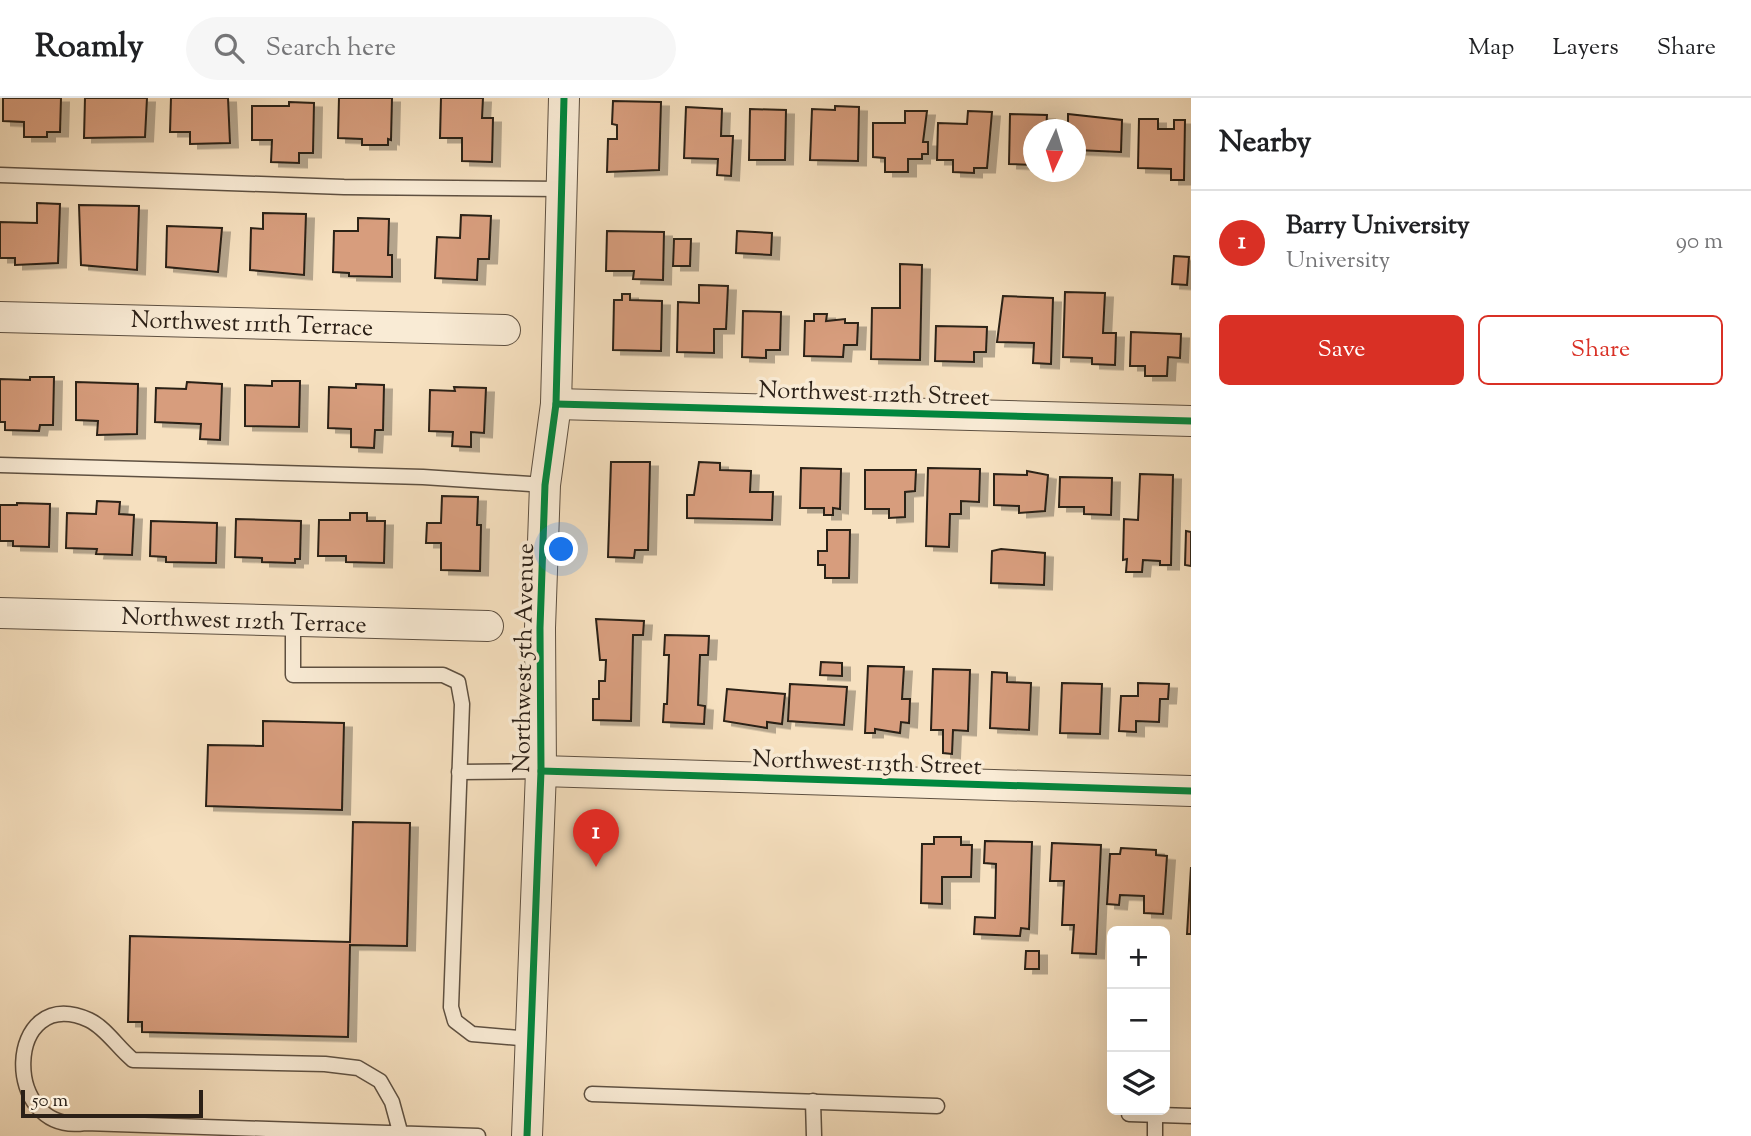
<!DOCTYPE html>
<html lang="en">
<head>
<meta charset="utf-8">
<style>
	:root { --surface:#fff; --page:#f6f6f6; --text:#202124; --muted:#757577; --line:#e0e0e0; --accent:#d93025 }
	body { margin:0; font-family:"Sorts Mill Goudy",serif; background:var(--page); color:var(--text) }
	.controls { position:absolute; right:21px; bottom:21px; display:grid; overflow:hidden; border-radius:10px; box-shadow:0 7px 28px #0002 }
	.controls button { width:63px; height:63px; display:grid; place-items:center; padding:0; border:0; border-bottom:2px solid var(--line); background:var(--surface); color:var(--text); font:35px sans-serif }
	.compass { position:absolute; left:1023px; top:21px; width:63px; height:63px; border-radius:50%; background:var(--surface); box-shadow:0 7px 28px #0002; rotate:184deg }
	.scale { position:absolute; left:21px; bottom:18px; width:182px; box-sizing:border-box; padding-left:7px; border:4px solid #2b2017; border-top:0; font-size:19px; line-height:24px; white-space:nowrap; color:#2b2017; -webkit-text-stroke:5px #f9ebd5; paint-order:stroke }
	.you { position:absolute; left:562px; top:452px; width:24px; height:24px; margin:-18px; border:5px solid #fff; border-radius:50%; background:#1a73e8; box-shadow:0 0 0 10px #1a73e833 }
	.badge { display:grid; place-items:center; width:46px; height:46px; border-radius:50%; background:var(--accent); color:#fff; font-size:23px; font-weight:700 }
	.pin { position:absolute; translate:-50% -58px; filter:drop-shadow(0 2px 4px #0008) }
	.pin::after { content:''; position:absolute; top:37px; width:24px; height:21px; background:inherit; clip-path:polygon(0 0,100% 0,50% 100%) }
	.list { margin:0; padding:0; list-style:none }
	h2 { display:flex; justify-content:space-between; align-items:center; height:91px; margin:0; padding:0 28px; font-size:30px }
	h2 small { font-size:23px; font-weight:400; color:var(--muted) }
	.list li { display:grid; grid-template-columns:46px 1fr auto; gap:21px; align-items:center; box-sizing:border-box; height:105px; padding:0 28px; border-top:2px solid var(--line) }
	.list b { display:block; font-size:26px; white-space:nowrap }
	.list p { margin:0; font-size:23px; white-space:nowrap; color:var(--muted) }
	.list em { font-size:23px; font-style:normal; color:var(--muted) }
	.actions { display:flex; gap:14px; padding:21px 28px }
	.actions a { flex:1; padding:16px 0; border:2px solid var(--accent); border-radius:10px; text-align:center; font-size:24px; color:var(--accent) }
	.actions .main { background:var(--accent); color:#fff }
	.icon { flex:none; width:38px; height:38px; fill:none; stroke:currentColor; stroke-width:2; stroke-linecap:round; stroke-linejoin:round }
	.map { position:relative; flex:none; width:1191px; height:1038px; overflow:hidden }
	header { display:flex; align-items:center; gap:42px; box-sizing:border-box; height:98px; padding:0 35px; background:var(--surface); border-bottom:2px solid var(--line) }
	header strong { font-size:33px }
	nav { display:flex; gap:38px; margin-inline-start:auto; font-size:24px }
	.search { width:490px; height:63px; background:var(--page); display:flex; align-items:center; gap:18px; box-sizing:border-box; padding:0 24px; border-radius:38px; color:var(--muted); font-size:26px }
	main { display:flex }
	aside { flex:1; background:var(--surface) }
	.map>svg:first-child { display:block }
	.building { fill:#d79d7d; stroke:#2b2017; stroke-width:2; filter:url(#shadow) }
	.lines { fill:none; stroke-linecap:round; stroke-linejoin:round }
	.service-casing { stroke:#5e5041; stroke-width:17 }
	.minor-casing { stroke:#5e5041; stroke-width:32 }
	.service { stroke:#f9ebd5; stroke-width:14 }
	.minor { stroke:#f9ebd5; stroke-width:30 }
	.cycleway-casing { stroke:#f9ebd5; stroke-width:11 }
	.cycleway { stroke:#00873e; stroke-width:7 }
	.labels { text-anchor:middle; stroke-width:7; stroke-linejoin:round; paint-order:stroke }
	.street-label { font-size:24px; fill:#2b2017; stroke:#f9ebd5 }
</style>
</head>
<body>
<header>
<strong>Roamly</strong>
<div class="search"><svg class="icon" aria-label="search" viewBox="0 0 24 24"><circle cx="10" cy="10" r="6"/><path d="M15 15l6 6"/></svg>Search here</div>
<nav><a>Map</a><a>Layers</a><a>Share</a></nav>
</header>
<main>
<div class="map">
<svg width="1191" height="1038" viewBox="0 0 1191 1038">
	<defs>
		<filter id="shadow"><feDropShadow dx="8" dy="4.5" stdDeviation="0" flood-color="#0004"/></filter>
	</defs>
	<rect width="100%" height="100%" fill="#f6e0bf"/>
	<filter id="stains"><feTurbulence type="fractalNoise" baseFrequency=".00286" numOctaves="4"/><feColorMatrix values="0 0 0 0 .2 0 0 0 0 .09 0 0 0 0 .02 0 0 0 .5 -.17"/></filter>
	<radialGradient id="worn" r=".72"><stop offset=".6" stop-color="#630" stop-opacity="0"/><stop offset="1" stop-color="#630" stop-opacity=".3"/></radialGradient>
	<g class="building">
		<polygon points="3,0 61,0 60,34 47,34 47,39 24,39 24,24 3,23"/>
		<polygon points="85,0 147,0 145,39 84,40"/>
		<polygon points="171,0 228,0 230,45 190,46 190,34 170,34"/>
		<polygon points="339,0 392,0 391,42 388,41 388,47 362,47 362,41 338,40"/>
		<polygon points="441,0 483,0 482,20 493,20 492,64 462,63 462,40 440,40"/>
		<polygon points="613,3 661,4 659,72 607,74 608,41 617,41 617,27 612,26"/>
		<polygon points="289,4 314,5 313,55 299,55 299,65 271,64 272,42 252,42 252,8 289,8"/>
		<polygon points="835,8 859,9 858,63 810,62 812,11 835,12"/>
		<polygon points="686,9 722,11 721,38 733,38 731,78 717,77 718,61 684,60"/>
		<polygon points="750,11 786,12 785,62 749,62"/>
		<polygon points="905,13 927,13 923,44 928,44 928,56 922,56 922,61 908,61 908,74 885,74 885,60 873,59 873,25 905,25"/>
		<polygon points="968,13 992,14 987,70 974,70 974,75 953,74 953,62 937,62 938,25 967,26"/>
		<polygon points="1010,16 1047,17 1046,32 1034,32 1034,67 1009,66"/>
		<polygon points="1068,16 1122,22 1121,54 1076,52 1076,32 1068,32"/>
		<polygon points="1139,21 1158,21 1158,31 1174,31 1174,22 1185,22 1184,82 1171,82 1171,71 1138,70"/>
		<polygon points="37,105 60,106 58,165 15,167 15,160 0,160 0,124 37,125"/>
		<polygon points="79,107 139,108 137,172 81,167"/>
		<polygon points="263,115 306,116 304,177 250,172 251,130 263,131"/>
		<polygon points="461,117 491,118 489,161 478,161 477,182 435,180 437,139 460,140"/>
		<polygon points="358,120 389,121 388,157 392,157 392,179 349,178 349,175 333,174 334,133 358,133"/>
		<polygon points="167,128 222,130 218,174 166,169"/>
		<polygon points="607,133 664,134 663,182 633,181 634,173 606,173"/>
		<polygon points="737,133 772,135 771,157 736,155"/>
		<polygon points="674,141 691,141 690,168 673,168"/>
		<polygon points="1174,158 1189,159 1187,187 1172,186"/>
		<polygon points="900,166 922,167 920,262 871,261 872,210 900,210"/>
		<polygon points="699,187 728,188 726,231 714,231 714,255 677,254 678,204 699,205"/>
		<polygon points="1065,194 1105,195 1103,235 1116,235 1115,267 1092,266 1092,260 1063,259"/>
		<polygon points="622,196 630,196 630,202 662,203 661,253 613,252 614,202 622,202"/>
		<polygon points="1003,198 1053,200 1051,266 1033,265 1034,245 997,244"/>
		<polygon points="743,213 781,214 780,252 766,252 766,260 742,259"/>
		<polygon points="814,216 827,216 826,223 845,221 845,225 858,225 857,247 844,247 843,259 804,258 805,223 814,223"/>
		<polygon points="936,228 987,229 986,254 974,254 974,264 935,263"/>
		<polygon points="1131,234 1181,236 1180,260 1168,259 1167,278 1145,278 1145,268 1130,268"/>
		<polygon points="30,279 54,279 53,327 40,327 39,333 5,332 5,324 0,324 0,281 30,282"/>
		<polygon points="272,283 300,283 299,329 245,328 245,287 272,288"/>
		<polygon points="76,284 138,286 137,336 97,337 98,323 76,322"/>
		<polygon points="187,284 222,286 220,342 200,341 201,326 155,324 156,290 186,291"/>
		<polygon points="356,286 384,287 383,332 375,332 374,350 351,349 351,331 328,330 329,289 356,290"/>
		<polygon points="454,289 486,290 484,335 471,334 471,349 452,348 453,334 429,333 430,292 455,293"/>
		<polygon points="611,364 650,364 648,452 635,452 634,460 608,459"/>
		<polygon points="699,364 720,365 720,372 751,373 750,394 773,394 772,422 687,420 687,397 694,397"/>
		<polygon points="801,370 841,371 840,411 833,410 833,417 824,417 824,410 800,410"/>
		<polygon points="928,370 980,371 979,404 961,403 961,416 950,416 949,449 926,448"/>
		<polygon points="865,372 916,372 915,393 905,394 905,419 889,420 889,411 865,411"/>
		<polygon points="1027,373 1048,377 1045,413 1019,415 1019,408 994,407 994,376 1027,377"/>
		<polygon points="1140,376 1173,377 1171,467 1160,467 1160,463 1143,462 1142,474 1126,474 1127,461 1123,462 1124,421 1138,422"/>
		<polygon points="1060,379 1112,380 1111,417 1084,416 1084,409 1059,409"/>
		<polygon points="442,398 478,399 477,427 481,427 480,473 441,472 441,445 426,445 427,425 441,425"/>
		<polygon points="97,403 120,404 119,416 134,417 132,457 96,456 97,451 66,450 67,415 96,416"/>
		<polygon points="17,405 50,406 49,449 13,448 13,443 0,443 0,407 17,407"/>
		<polygon points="350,415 367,415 367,423 385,423 384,465 346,464 346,458 318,458 319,422 350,422"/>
		<polygon points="236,421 301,423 300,461 295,461 295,465 262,464 262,460 235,459"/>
		<polygon points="151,423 217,425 216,465 166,464 166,459 150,458"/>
		<polygon points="827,432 850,432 849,480 825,480 825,467 818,467 818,453 827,453"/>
		<polygon points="1186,433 1191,434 1191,468 1185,467"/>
		<polygon points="1001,451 1045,455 1044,487 991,485 992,453"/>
		<polygon points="596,521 644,523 643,537 633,537 631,623 593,622 593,601 599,601 599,583 605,583 606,562 600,562"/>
		<polygon points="665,537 709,538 708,557 700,557 698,607 705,608 704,626 663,624 664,606 667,606 669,557 664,557"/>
		<polygon points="821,564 842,565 842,578 820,577"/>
		<polygon points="868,568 904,569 902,601 910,601 909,625 901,624 900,635 875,631 875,635 865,635"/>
		<polygon points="933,571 970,572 968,633 953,632 952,656 943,655 943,632 931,632"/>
		<polygon points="992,574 1007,575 1007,584 1031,585 1029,632 990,630"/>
		<polygon points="1062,585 1102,586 1100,636 1060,635"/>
		<polygon points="1138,585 1169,586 1168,601 1160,601 1159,624 1136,623 1136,634 1119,633 1121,598 1138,598"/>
		<polygon points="790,586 847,589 844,627 788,623"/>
		<polygon points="727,591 785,596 782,626 767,624 767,630 724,623"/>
		<polygon points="263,623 344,625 342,712 206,708 208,647 263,648"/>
		<polygon points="353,724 410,725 407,848 350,847 348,939 142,934 142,924 128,924 130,838 350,844"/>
		<polygon points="934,739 961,739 961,747 972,747 971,779 942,779 942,806 921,805 922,746 934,746"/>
		<polygon points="985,743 1032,744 1029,831 1021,830 1020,838 974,836 975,819 995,820 996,766 984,765"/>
		<polygon points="1052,745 1101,747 1096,856 1072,855 1074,827 1062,827 1064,783 1050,783"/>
		<polygon points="1121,750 1156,752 1156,757 1167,758 1163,816 1144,815 1144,798 1120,797 1119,807 1107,806 1110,756 1120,756"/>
		<polygon points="1191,769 1191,836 1187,836"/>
		<polygon points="1026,853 1039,853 1039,871 1025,871"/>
	</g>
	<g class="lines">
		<defs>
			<g id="service">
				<polyline points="0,77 344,89 561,91"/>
				<polyline points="0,367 423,379 545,387"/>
				<polyline points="293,524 293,577 443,577 458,584 462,606 451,909 455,923 472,936 531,941"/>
				<polyline points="459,674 541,673"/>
				<polyline points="592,996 937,1008"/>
				<polyline points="813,1003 814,1038"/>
				<polyline points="1129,1016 1191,1018"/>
				<path d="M401 1037 392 1004 380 983 358 970 325 966 133 962C118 950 106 930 89 922 4 884 0 1038 85 1025L478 1038"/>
				<polyline points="1155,1038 1155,1016"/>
			</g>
			<g id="minor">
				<polyline points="0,219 505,232"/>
				<polyline points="556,306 1191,323"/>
				<polyline points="0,515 488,528"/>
				<polyline points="541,673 1191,693"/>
				<polyline points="527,1038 541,673 540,530 545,387 556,306 564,0"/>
			</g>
		</defs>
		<use href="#service" class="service-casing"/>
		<use href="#minor" class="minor-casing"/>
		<use href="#service" class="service"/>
		<use href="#minor" class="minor"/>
		<defs>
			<g id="cycleway">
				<polyline points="556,306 1191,323"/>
				<polyline points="541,673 1191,693"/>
				<polyline points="527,1038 541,673 540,530 545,387 556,306 564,0"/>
			</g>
		</defs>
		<use href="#cycleway" class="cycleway-casing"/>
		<use href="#cycleway" class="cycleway"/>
	</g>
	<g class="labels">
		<g class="street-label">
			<text transform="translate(252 225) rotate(2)" y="8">Northwest 111th Terrace</text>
			<text transform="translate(874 295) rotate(2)" y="8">Northwest 112th Street</text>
			<text transform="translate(244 522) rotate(2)" y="8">Northwest 112th Terrace</text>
			<text transform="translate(523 560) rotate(-89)" y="8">Northwest 5th Avenue</text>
			<text transform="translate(867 664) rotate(2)" y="8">Northwest 113th Street</text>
		</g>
	</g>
	<rect width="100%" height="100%" filter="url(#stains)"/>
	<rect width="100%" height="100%" fill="url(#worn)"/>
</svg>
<div class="controls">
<button>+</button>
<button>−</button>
<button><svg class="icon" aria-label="layers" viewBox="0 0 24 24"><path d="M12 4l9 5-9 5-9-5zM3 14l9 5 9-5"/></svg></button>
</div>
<svg class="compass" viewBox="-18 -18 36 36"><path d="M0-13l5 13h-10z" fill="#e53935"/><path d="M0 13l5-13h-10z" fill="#757577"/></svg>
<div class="scale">50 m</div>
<div class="you"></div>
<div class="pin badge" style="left:596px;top:769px">1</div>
</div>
<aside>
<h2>Nearby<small></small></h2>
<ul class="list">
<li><span class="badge">1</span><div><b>Barry University</b><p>University</p></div><em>90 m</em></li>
</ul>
<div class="actions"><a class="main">Save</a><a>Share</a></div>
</aside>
</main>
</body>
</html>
